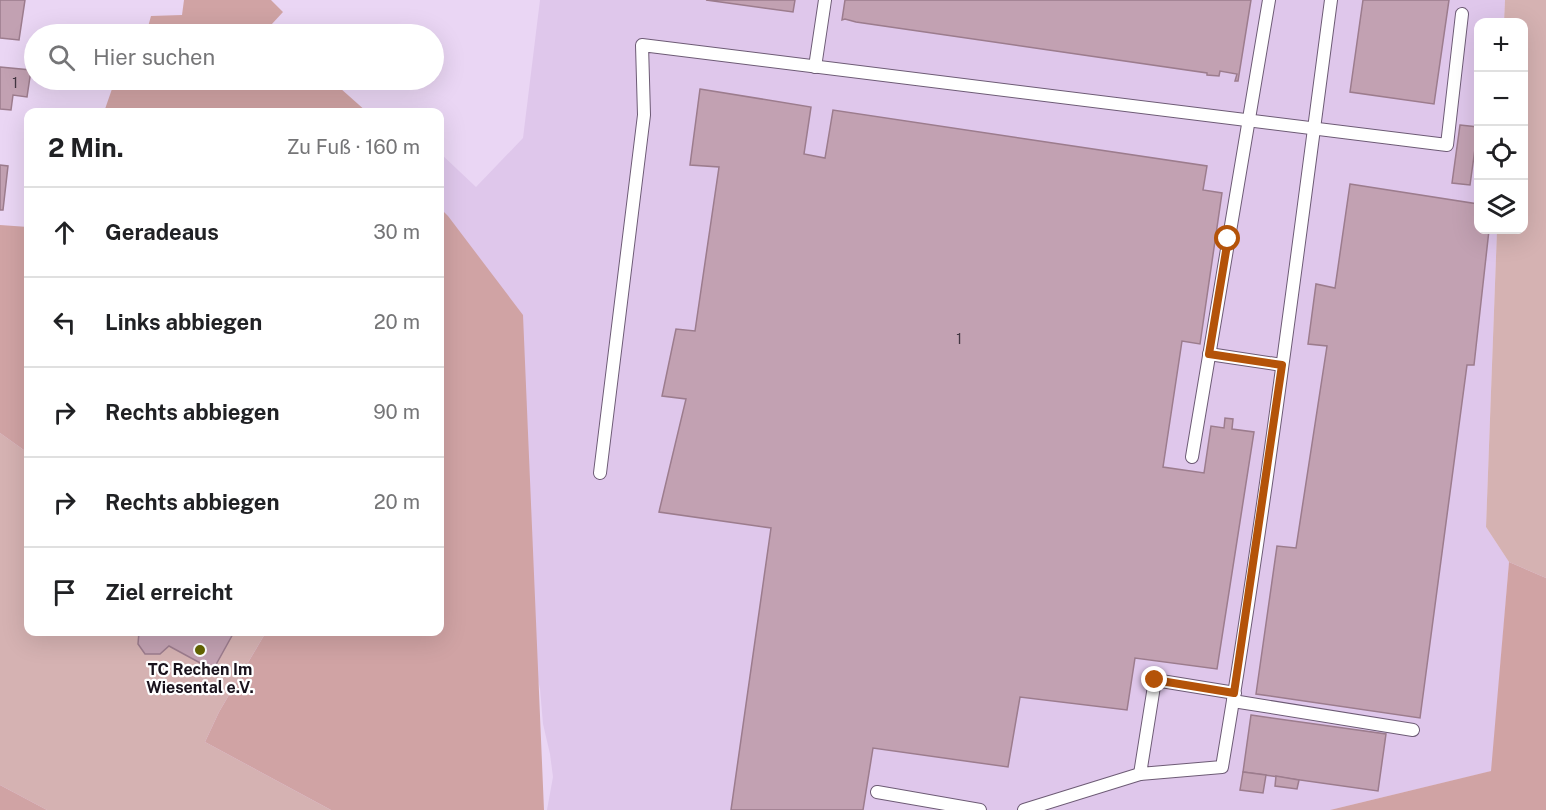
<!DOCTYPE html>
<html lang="de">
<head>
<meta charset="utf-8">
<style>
	:root { --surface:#fff; --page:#f2f2f2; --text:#202124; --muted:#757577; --line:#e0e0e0 }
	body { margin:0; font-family:"Public Sans",sans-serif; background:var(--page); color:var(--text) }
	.controls { position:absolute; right:18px; top:18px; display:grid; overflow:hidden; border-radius:12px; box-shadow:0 6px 24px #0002 }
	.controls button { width:54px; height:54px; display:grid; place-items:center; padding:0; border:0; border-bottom:2px solid var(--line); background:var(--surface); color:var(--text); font:30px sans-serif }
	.stop { position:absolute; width:18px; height:18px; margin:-14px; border:4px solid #b45309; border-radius:50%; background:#fff }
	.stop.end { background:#b45309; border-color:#fff; box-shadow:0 2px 6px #0008 }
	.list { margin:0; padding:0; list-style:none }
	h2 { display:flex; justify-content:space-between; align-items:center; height:78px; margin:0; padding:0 24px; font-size:26px }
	h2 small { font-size:20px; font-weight:400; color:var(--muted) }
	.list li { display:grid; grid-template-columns:39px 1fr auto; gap:18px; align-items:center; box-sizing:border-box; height:90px; padding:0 24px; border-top:2px solid var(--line) }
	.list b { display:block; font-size:22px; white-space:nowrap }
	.list em { font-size:20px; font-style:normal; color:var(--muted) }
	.icon { flex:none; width:33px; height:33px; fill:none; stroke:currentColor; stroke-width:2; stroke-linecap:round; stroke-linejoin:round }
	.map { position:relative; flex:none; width:1546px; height:810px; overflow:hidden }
	.search { position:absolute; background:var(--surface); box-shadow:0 6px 24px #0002; left:24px; top:24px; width:420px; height:66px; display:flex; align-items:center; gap:15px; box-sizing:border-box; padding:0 21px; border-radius:33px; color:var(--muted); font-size:22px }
	.panel { position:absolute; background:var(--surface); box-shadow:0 6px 24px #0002; left:24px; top:108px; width:420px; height:528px; border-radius:12px }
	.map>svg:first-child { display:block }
	.built { fill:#dfc7eb }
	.green { fill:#d5b2b2 }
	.forest { fill:#d0a3a4 }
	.building { fill:#c2a1b2; stroke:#9c7c8d; stroke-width:1.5 }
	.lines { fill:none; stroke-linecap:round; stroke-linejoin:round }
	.lane-casing { stroke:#6d5b75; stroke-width:14 }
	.lane { stroke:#fff; stroke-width:12 }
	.route { stroke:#b45309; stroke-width:8 }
	.poi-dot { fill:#636500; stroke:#fff; stroke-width:2 }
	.labels { text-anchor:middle; stroke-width:4.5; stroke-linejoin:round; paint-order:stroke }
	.number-label { font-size:14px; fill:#433642 }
	.poi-label { font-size:16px; font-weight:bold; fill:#19121c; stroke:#fff }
</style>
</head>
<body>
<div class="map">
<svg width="1546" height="810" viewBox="0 0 1546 810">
	<rect width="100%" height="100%" fill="#ead6f4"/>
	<polygon class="built" points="540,0 1505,0 1504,22 1478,22 1478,230 1497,230 1486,527 1509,562 1492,771 1330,810 547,810 553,777 550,754 543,724 540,689 440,238 440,153 476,187 523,138"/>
	<g class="green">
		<polygon points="1505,0 1546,0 1546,578 1509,562 1486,527 1497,230 1524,230 1524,22 1504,22"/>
		<polygon points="0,433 28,453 28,632 266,632 219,712 205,742 331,810 47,810 0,785"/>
	</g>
	<g class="forest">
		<polygon points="184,0 271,0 283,12 271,25 282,34 146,34 151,16 182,15"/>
		<polygon points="122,80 331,80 367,112 104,112 113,86"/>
		<polygon points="440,208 448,216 523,315 544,810 331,810 205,742 219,712 266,632 440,632"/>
		<polygon points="0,225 28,227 28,453 0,433"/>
		<polygon points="1509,562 1546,578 1546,810 1330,810 1491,771"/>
		<polygon points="0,785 47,810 0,810"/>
	</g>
	<g class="building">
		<polygon points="0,0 25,0 19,40 0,38"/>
		<polygon points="706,0 795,0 793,12"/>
		<polygon points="845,0 1251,0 1238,81 1235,81 1237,74 1220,71 1219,76 1207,75 1207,73 856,22 845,19 842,20"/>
		<polygon points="1363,0 1449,0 1434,104 1350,92"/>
		<polygon points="0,67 31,70 27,97 13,95 11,110 0,109"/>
		<polygon points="700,89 811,107 804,154 825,158 833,110 1207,166 1203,190 1222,193 1200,344 1182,341 1163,467 1204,473 1211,426 1224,428 1225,418 1233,419 1232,429 1254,432 1217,669 1135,658 1127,710 1020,697 1008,767 873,748 863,810 731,810 771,528 659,512 686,399 662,396 676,329 695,331 719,167 690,165"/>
		<polygon points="1460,125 1478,127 1470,185 1452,183"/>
		<polygon points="0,165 8,166 3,210 0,210"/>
		<polygon points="1350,184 1478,204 1478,230 1489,230 1474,365 1467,365 1420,718 1256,694 1277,546 1296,548 1327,346 1308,344 1316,284 1335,288"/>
		<polygon points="139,632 234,632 213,670 169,646 160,654 145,654 138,644"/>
		<polygon points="1251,715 1386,734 1378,791 1243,772"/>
		<polygon points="1243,772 1266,775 1263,793 1240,790"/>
		<polygon points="1276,776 1299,780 1297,789 1275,786"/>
	</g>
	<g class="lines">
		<defs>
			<g id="lane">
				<polyline points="815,67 825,0"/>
				<polyline points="1209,354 1282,365"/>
				<polyline points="1192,457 1269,0"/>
				<polyline points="600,473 644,115 642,45 1447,145 1462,14"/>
				<path d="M1235 693 1155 680 1140 774 1222 767C1265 513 1297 256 1331 0"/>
				<polyline points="1233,701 1413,730"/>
				<polyline points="877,792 980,810"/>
				<polyline points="1024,810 1140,774"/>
			</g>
		</defs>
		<use href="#lane" class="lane-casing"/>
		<use href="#lane" class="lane"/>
	</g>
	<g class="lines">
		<polyline class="route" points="1155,680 1234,693 1282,365 1209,354 1228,239"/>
	</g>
	<circle class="poi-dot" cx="200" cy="650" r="6"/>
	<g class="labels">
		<g class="number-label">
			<text x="15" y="88">1</text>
			<text x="959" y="344">1</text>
		</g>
		<g class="poi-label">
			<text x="200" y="675">TC Rechen Im<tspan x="200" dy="18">Wiesental e.V.</tspan></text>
		</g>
	</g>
</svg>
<div class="controls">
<button>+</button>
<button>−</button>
<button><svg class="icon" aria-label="locate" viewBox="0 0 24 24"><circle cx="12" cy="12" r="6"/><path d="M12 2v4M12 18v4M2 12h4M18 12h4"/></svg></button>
<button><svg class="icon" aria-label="layers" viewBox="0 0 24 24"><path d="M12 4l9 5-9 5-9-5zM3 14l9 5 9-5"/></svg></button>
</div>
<div class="stop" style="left:1228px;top:239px"></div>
<div class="stop end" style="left:1155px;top:680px"></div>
<div class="search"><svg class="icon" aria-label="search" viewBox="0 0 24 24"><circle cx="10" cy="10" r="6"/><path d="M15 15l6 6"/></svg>Hier suchen</div>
<section class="panel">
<h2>2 Min.<small>Zu Fuß · 160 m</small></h2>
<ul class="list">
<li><svg class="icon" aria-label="ahead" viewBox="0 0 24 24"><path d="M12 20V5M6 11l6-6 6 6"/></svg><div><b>Geradeaus</b></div><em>30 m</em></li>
<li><svg class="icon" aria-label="left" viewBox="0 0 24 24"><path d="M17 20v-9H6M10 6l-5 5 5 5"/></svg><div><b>Links abbiegen</b></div><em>20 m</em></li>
<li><svg class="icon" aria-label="right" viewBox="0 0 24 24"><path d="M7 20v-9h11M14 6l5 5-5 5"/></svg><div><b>Rechts abbiegen</b></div><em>90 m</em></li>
<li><svg class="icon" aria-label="right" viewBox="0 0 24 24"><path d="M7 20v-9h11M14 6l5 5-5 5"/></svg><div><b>Rechts abbiegen</b></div><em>20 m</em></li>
<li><svg class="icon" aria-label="arrive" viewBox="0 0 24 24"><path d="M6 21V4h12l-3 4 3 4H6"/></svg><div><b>Ziel erreicht</b></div></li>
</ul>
</section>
</div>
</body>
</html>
